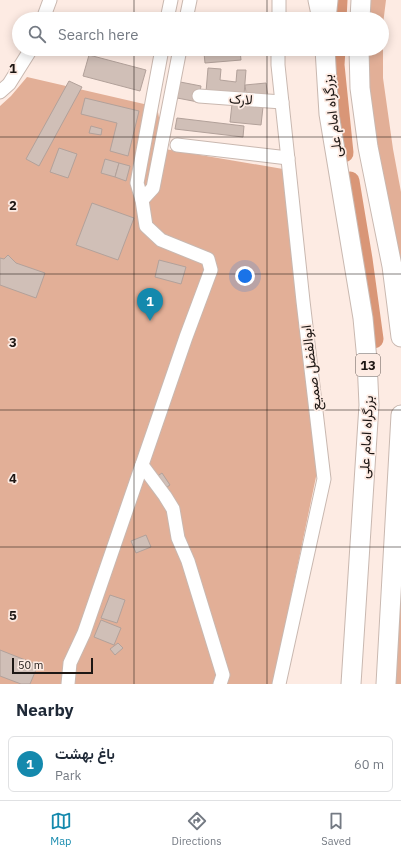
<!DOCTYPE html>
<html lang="en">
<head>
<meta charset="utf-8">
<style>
	:root { --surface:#fff; --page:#f2f2f3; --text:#1f2937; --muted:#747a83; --line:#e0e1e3; --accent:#1489ad }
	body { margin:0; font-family:"IBM Plex Sans",Vazirmatn,sans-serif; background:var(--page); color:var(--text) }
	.scale { position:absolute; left:12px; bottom:10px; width:81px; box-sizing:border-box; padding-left:4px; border:2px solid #1d1714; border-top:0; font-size:11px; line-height:14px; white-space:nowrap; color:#1d1714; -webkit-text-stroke:3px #fdebe3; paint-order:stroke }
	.you { position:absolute; left:245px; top:276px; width:14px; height:14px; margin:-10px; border:3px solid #fff; border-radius:50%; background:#1a73e8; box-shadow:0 0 0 6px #1a73e833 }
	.badge { display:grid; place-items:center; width:26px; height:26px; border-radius:50%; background:var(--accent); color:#fff; font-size:13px; font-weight:700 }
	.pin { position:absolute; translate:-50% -33px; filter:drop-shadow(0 1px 2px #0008) }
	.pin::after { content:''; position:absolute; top:21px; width:14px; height:12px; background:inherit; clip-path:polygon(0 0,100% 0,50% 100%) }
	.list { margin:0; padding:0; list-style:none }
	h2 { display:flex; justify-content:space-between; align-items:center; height:52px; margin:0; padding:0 16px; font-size:17px }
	h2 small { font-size:13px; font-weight:400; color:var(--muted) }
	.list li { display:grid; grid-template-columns:26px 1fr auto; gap:12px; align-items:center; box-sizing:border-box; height:56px; margin:0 8px 8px; padding:0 8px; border:1px solid var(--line); border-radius:6px }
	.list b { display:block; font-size:15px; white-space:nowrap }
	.list p { margin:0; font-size:13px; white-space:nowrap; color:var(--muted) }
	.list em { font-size:13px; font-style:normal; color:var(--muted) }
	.icon { flex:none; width:22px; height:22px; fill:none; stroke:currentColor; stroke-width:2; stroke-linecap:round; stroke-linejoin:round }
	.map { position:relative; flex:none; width:401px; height:684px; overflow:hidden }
	.search { position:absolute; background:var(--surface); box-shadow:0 2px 10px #0003; left:12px; right:12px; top:12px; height:44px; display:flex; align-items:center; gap:10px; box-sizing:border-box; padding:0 14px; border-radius:22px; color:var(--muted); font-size:15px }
	.sheet { height:116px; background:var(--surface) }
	nav { display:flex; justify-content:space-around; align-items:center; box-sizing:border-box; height:56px; border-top:1px solid var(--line); background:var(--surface); font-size:11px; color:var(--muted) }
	nav a { display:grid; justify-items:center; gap:2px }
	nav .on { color:var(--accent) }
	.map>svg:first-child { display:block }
	.green { fill:#e2af97 }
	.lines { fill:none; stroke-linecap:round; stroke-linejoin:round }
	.river { stroke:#d99677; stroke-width:19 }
	.building { fill:#d0bfb7; stroke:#b2a19a }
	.minor-casing { stroke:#c9b8b0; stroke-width:15 }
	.major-casing { stroke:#c9b8b0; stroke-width:19 }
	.highway-casing { stroke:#c9b8b0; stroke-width:21 }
	.minor { stroke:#fff; stroke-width:13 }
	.major { stroke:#fff; stroke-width:17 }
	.highway { stroke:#fff; stroke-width:19 }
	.grid { fill:none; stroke:#1d1714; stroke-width:1; stroke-opacity:0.55 }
	.labels { text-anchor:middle; stroke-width:3.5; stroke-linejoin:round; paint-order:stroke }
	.shield { fill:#fdebe3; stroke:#605752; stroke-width:1 }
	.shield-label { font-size:13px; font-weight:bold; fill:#1d1714 }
	.street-label { font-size:14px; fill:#1d1714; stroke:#fdebe3 }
	.grid-label { font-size:13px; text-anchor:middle; font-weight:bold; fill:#1d1714; stroke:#fdebe3; stroke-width:3.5; stroke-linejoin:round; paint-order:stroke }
</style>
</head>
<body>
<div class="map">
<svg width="401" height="684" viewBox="0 0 401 684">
	<rect width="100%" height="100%" fill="#fdebe3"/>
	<g class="green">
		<polygon points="365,0 386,0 383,24 383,78 393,149 401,192 401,282 385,212 362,49 382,49 382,19 364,19"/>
		<polygon points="27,77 157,107 165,149 283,169 317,472 273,684 0,684 0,106 11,96"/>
		<polygon points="401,536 401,684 390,684"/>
	</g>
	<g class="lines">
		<g class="river">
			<polyline points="337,19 338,0"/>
			<polyline points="336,49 335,65 344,153"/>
			<polyline points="350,181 363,259 374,339"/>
		</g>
	</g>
	<g class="building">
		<polygon points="262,17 262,19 236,19"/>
		<polygon points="240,50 241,60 205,63 204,53"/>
		<polygon points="89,55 146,70 140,91 83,76"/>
		<polygon points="208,68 221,69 220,80 236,82 237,70 246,70 244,95 206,92"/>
		<polygon points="69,81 82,87 39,166 26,159"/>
		<polygon points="175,81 201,86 198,102 172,97"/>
		<polygon points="266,83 268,98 247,100 245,85"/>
		<polygon points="85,98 139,111 128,156 110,151 117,123 81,114"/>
		<polygon points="232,104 263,107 261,125 230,122"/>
		<polygon points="177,118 244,126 243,137 175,129"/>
		<polygon points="91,126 102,129 101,135 89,133"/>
		<polygon points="59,148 77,154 68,178 50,172"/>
		<polygon points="105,159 119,163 115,177 101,173"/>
		<polygon points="119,163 130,166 126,181 115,177"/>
		<polygon points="92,203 134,218 118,260 76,245"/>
		<polygon points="8,255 16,263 45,273 36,298 0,285 0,258 4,259"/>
		<polygon points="159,260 186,267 181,284 155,277"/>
		<polygon points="162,473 170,485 164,489 156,477"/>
		<polygon points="146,535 151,547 136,553 131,541"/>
		<polygon points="110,595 125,600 117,623 101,618"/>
		<polygon points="101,620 121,628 114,645 94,637"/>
		<polygon points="118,643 123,648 115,655 110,649"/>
		<polygon points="0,650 38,665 30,684 21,684 0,676"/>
	</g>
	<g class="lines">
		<defs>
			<g id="minor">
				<polyline points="43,19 50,0"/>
				<polyline points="167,19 171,0"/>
				<polyline points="186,19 190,0"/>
				<polyline points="279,19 279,0"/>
				<polyline points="278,49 278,65 303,301 324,479 279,684"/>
				<polyline points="0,92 9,84 31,49"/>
				<polyline points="199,96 282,102"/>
				<polyline points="177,145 288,158"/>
				<polyline points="142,200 153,188 180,49"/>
				<polyline points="142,465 165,496 173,509 178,538 188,561 223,675 220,684"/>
				<polyline points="68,684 70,663 84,633 186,337 211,270 208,259 161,240 146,226 142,200 137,183 162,49"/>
			</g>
			<polyline id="major" points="317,0 321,19"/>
			<g id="highway">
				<polyline points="326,19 328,0"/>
				<polyline points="360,19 361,0"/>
				<polyline points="325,49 329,114 363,318 367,360 369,405 351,684"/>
				<polyline points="359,49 360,88 368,147 392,266 401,337"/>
				<polyline points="386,684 401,415"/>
			</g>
		</defs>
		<use href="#minor" class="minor-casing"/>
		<use href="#major" class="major-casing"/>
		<use href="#highway" class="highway-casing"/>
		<use href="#minor" class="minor"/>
		<use href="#major" class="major"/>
		<use href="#highway" class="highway"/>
	</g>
	<path class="grid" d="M134 0V19M267 0V19M134 49V684M267 49V684M0 137H401M0 274H401M0 410H401M0 547H401"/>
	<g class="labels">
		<rect class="shield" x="356" y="354" width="24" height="22" rx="3"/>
		<g class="shield-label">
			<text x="368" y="370">13</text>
		</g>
		<g class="street-label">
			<text transform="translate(241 99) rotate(4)" y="5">لارک</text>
			<text transform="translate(332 116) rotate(-97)" y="5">بزرگراه امام علی</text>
			<text transform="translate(311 368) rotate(-97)" y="5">ابوالفضل صمیع</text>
			<text transform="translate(366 437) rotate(-87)" y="5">بزرگراه امام علی</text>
		</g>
	</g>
	<g class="grid-label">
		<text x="13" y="73">1</text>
		<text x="13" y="210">2</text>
		<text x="13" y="347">3</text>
		<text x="13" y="483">4</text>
		<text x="13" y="620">5</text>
	</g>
</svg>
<div class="scale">50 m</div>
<div class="you"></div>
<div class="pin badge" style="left:150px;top:321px">1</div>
<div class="search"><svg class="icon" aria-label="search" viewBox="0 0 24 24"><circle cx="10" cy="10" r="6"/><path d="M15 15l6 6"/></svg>Search here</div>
</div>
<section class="sheet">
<h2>Nearby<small></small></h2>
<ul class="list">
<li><span class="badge">1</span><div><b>باغ بهشت</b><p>Park</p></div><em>60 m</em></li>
</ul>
</section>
<nav>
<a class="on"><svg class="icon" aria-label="map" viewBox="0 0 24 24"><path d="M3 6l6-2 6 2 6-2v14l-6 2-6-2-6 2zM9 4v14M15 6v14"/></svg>Map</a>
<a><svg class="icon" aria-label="directions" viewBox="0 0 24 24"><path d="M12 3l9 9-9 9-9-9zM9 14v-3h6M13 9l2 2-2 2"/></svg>Directions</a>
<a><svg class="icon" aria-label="saved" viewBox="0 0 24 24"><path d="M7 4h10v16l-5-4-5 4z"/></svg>Saved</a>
</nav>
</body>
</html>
